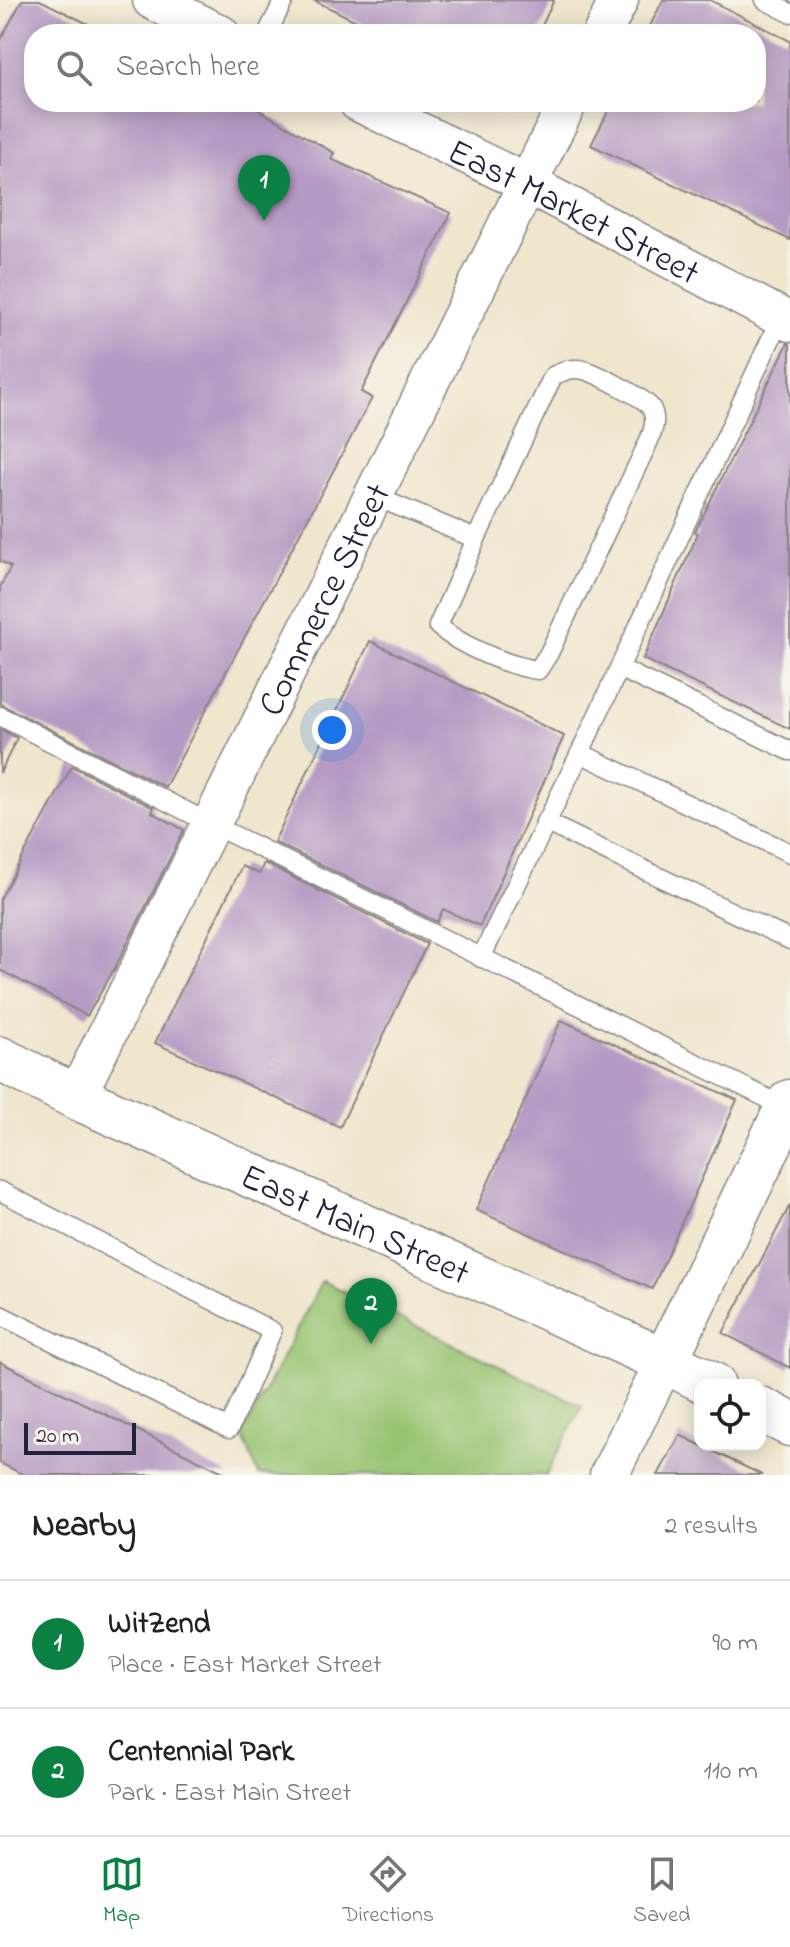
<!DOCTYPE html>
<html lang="en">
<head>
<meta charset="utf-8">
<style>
	:root { --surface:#fff; --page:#f6f6f6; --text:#222; --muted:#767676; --line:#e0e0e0; --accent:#0b8043 }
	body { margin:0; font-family:"Indie Flower",sans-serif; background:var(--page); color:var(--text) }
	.controls { position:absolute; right:24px; bottom:24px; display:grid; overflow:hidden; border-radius:16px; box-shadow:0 4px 20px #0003 }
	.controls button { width:72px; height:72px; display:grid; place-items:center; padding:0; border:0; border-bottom:2px solid var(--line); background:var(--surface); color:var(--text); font:40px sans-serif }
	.scale { position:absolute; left:24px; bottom:20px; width:112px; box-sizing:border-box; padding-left:8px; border:4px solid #22223b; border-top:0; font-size:22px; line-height:28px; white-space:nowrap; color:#22223b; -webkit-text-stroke:6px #f7f3e8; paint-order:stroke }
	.you { position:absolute; left:332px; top:730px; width:28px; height:28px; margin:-20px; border:6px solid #fff; border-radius:50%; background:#1a73e8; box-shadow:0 0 0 12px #1a73e833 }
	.badge { display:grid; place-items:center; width:52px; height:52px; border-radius:50%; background:var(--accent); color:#fff; font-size:26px; font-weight:700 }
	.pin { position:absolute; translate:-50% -66px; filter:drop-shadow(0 2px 4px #0008) }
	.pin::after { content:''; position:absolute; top:42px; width:28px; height:24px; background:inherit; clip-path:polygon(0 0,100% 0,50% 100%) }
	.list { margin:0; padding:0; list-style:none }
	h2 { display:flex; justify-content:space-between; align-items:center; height:104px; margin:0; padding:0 32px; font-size:34px }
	h2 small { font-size:26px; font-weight:400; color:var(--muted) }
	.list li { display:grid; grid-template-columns:52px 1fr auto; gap:24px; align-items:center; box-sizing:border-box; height:128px; padding:0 32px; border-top:2px solid var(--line) }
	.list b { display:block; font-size:30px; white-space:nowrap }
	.list p { margin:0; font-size:26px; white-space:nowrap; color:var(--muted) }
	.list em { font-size:26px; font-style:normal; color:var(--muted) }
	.icon { flex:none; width:44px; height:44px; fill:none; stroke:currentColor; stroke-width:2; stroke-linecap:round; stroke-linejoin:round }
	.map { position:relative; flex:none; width:790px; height:1475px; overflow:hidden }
	.search { position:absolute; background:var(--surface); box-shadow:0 4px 20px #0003; left:24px; right:24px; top:24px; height:88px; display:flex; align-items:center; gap:20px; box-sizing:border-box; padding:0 28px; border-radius:32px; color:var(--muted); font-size:30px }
	.sheet { height:360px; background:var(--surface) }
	nav { display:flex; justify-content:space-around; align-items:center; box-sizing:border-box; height:112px; border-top:2px solid var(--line); background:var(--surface); font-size:22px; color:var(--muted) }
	nav a { display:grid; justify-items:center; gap:4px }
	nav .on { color:var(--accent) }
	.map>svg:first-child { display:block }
	.green { fill:#97c472; stroke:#5c7356; stroke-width:2 }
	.building { fill:#b59ac4 }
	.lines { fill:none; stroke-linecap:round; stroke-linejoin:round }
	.service-casing { stroke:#898484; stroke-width:21 }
	.minor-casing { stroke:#898484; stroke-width:41 }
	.secondary-casing { stroke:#898484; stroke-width:47 }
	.service { stroke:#fff; stroke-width:18 }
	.minor { stroke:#fff; stroke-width:38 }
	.secondary { stroke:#fff; stroke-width:44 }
	.labels { text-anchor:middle; stroke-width:6; stroke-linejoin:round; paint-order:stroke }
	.street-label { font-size:36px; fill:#22223b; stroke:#f7f3e8 }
</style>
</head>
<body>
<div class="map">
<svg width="790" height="1475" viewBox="0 0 790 1475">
	<rect width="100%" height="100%" fill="#f7f3e8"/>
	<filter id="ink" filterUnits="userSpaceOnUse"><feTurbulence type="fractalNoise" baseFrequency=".0125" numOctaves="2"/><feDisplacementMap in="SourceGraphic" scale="16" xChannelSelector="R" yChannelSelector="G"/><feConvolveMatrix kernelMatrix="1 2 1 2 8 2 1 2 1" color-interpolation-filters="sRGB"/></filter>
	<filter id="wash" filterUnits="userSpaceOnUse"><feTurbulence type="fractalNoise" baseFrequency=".006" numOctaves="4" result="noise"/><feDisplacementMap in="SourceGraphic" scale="32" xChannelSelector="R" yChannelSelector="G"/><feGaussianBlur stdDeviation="1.8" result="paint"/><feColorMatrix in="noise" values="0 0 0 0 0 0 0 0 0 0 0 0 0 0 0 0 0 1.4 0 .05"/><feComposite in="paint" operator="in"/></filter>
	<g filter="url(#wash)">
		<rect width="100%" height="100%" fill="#f0e6cd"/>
		<polygon class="green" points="322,1281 582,1406 546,1475 259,1475 242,1435"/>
		<g id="blocks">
			<g class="building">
				<polygon points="22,0 40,0 108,34 34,34 34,102 245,102 334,153 331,159 451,213 361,392 372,398 165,787 0,704 0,587 11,567 0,561 0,41"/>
				<polygon points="313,0 554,0 538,34 383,34"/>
				<polygon points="663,0 710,0 790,41 790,240 591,145 613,102 756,102 756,34 646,34"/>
				<polygon points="788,343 790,344 790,729 643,659 698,533 695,532"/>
				<polygon points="370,641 564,736 480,926 443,909 437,922 274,842"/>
				<polygon points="0,729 17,738 0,773"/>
				<polygon points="72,766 154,808 152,812 184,830 116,966 87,1016 0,970 0,899"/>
				<polygon points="264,863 427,944 340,1127 155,1043 242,866 259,874"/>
				<polygon points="561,1020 737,1100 652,1289 476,1210"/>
				<polygon points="790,1205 790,1368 723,1333"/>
				<polygon points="0,1362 149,1436 229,1475 24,1475 0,1463"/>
				<polygon points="680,1435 700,1445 762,1475 658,1475"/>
			</g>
		</g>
	</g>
	<g filter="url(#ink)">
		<use href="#blocks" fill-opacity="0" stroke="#898484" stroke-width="2"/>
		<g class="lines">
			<defs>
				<g id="service">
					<polyline points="765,0 790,13"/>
					<polyline points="267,34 284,0"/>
					<path d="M374 496 476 539 553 376C564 371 572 367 584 370 596 373 645 398 651 408 658 420 652 434 647 445L549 653 538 670C508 666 461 646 438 626L476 539"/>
					<polyline points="619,668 790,751"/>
					<polyline points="0,716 211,824 789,1109"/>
					<polyline points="580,753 790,853"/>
					<polyline points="545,822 790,940"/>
					<polyline points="481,958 580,753 781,317"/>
					<polyline points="0,1191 272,1331 229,1429 0,1315"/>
				</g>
				<g id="minor">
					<polyline points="152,0 220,34"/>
					<polyline points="602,34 619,0"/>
					<path id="s1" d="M358 102 528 184 790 322"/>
					<path id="s2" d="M76 1097 568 102"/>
					<polyline points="609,1475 665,1361"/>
				</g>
				<g id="secondary">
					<path id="s3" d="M0 1059 76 1097 665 1361 713 1385"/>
					<polyline points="665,1361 790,1102"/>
					<polyline points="760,1409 790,1424"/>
				</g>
			</defs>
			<use href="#service" class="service-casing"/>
			<use href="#minor" class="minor-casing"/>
			<use href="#secondary" class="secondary-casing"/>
			<use href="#service" class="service"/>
			<use href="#minor" class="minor"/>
			<use href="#secondary" class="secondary"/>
		</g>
	</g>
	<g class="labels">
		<g class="street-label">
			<text dy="13" stroke="none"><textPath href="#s1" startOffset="242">East Market Street</textPath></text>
			<text dy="13" stroke="none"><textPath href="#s2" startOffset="556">Commerce Street</textPath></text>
			<text dy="13" stroke="none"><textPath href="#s3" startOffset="392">East Main Street</textPath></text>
		</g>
	</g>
</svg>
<div class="controls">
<button><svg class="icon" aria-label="locate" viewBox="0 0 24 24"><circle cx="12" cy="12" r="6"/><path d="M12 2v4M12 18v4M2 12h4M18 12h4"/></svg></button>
</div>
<div class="scale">20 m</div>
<div class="you"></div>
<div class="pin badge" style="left:264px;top:221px">1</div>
<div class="pin badge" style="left:371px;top:1344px">2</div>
<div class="search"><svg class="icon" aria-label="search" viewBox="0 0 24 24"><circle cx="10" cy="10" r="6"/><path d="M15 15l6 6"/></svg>Search here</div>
</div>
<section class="sheet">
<h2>Nearby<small>2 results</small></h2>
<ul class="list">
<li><span class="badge">1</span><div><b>WitZend</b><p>Place · East Market Street</p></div><em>90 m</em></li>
<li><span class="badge">2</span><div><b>Centennial Park</b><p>Park · East Main Street</p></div><em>110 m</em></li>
</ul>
</section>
<nav>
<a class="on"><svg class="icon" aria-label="map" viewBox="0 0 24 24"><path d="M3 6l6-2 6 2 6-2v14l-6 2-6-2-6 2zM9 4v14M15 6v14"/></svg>Map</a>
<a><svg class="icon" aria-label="directions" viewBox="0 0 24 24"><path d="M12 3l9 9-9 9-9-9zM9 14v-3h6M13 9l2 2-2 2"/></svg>Directions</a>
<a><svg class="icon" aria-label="saved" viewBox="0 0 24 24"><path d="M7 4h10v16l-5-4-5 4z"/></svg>Saved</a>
</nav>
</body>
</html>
